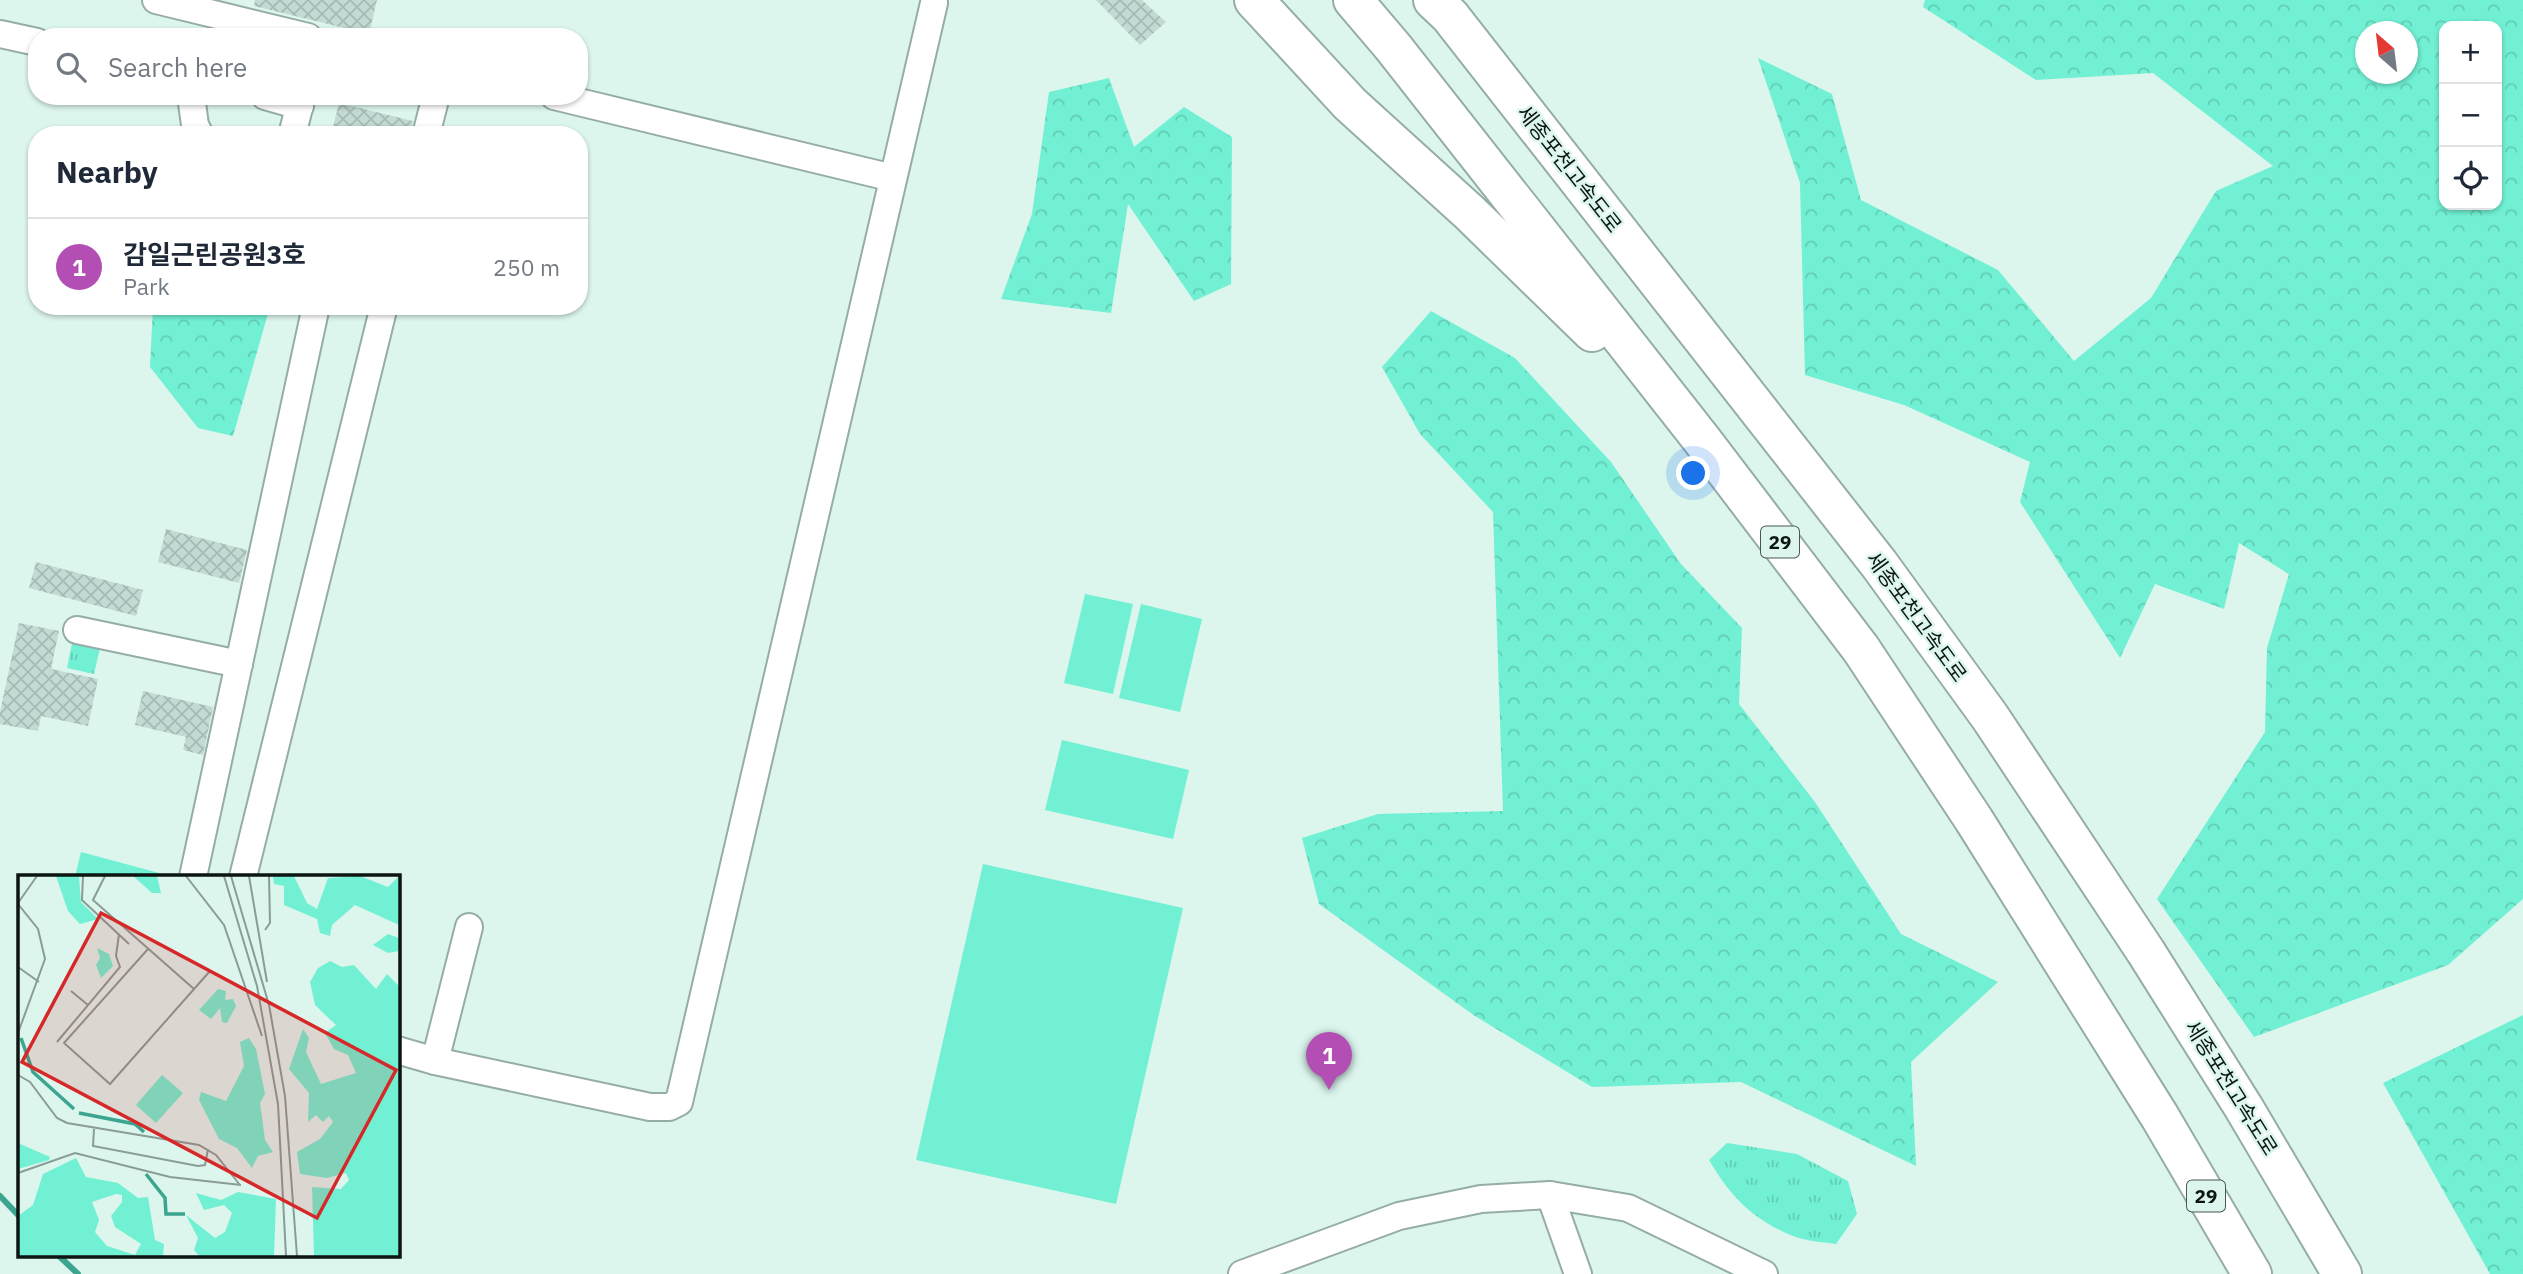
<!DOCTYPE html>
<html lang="en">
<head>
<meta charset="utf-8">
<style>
	:root { --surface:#fff; --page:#f2f2f3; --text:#1f2937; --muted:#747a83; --line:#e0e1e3; --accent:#b34eb4 }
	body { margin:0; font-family:"IBM Plex Sans","Noto Sans KR",sans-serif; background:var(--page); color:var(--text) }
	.controls { position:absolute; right:21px; top:21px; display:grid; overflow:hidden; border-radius:14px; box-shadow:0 2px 5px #0004 }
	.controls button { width:63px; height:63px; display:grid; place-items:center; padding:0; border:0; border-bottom:2px solid var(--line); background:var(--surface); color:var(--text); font:35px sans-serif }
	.compass { position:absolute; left:2355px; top:21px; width:63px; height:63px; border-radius:50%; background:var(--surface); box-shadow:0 2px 5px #0004; rotate:332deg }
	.you { position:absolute; left:1694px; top:474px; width:24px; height:24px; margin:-18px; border:5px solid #fff; border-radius:50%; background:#1a73e8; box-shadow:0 0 0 10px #1a73e833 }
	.badge { display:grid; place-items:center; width:46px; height:46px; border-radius:50%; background:var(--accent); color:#fff; font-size:23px; font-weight:700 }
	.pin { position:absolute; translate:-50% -58px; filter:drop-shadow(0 2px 4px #0008) }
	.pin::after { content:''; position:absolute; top:37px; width:24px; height:21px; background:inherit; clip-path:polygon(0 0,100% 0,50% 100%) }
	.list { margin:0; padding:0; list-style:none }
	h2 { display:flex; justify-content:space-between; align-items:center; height:91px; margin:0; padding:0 28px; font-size:30px }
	h2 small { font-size:23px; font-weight:400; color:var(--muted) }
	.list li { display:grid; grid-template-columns:46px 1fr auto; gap:21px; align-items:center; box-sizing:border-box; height:98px; padding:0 28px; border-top:2px solid var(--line) }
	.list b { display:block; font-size:26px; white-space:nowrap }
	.list p { margin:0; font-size:23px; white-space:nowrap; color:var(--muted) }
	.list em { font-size:23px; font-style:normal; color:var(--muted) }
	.icon { flex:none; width:38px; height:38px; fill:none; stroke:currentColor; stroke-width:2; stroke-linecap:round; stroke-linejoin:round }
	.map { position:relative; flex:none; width:2523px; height:1274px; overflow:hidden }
	.search { position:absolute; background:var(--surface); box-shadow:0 2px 5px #0004; left:28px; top:28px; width:560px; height:77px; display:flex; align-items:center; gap:18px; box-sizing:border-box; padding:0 24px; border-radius:28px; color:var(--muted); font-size:26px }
	.panel { position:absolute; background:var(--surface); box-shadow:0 2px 5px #0004; left:28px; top:126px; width:560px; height:189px; border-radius:28px }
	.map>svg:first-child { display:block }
	.forest { fill:url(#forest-crowns); fill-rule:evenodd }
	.park { fill:url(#park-tufts) }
	.garden { fill:#71f0d3 }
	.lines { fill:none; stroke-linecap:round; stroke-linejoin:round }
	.stream { stroke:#3ba58f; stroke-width:6 }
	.building { fill:url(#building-cross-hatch) }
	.minor-casing { stroke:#95ada6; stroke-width:30 }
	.highway-casing { stroke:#95ada6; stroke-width:42 }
	.minor { stroke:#fff; stroke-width:26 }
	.highway { stroke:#fff; stroke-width:38 }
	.labels { text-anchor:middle; stroke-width:5; stroke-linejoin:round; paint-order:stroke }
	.shield { fill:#dcf6ee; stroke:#4a5854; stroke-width:2 }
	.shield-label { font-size:19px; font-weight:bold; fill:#0c1512 }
	.street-label { font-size:21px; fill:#0c1512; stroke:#dcf6ee }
	.inset-river { fill:none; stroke:#3ba58f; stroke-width:3.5 }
	.inset-road { fill:none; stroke:#899c96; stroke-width:2 }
	.view { fill:#d62828; fill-opacity:0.15; stroke:#d62828; stroke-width:3.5 }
	.inset-edge { fill:none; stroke:#0c1512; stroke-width:3.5 }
</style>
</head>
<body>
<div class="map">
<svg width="2523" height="1274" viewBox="0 0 2523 1274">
	<defs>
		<pattern id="forest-crowns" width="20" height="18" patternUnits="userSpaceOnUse" patternTransform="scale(1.75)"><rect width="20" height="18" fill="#71f0d3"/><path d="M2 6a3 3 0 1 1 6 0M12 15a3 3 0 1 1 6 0" fill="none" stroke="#61cdb4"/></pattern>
		<pattern id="park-tufts" width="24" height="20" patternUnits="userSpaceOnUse" patternTransform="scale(1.75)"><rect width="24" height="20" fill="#71f0d3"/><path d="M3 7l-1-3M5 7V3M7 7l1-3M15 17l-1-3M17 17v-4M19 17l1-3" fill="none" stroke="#61cdb4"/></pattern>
		<pattern id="building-cross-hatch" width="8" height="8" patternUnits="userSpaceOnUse" patternTransform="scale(1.75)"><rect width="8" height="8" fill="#c2dad3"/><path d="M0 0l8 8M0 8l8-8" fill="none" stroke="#a6bab4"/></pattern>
	</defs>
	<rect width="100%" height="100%" fill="#dcf6ee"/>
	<g class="forest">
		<path d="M1925 0H2523V899L2448 965 2254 1037 2157 899 2265 732 2267 648 2289 574 2239 543 2224 609 2155 584 2120 658 2020 502 2030 462 1904 405 1805 375 1800 183 1758 58 1832 94 1861 200 1998 270 2074 361 2151 298 2216 191 2273 166 2153 73 2036 80 1923 7ZM2497 26V205H2444V26ZM2366 32H2408V74H2366Z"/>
		<polygon points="1109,78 1134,147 1184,107 1232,137 1231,284 1194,301 1128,204 1111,313 1001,299 1032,214 1049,92"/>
		<polygon points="153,306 266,306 269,310 233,436 198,428 150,367"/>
		<polygon points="1431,311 1515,358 1611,462 1681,564 1742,628 1739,704 1815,802 1901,934 1998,982 1911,1062 1916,1166 1741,1082 1592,1087 1475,1016 1319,904 1302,838 1378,814 1503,811 1493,512 1420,434 1382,367"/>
		<polygon points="2523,1015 2523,1274 2490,1274 2383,1083"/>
	</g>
	<g class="park">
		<polygon points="72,643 100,648 94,674 67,668"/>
		<path d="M1727 1143 1797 1154 1848 1181 1857 1214 1836 1244C1822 1242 1806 1241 1793 1236 1753 1220 1730 1196 1709 1160Z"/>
	</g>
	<g class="garden">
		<polygon points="1085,594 1133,604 1113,694 1064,683"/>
		<polygon points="1141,604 1202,619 1180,712 1119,698"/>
		<polygon points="1062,740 1189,770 1173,839 1045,810"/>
		<polygon points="81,852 174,877 75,877"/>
		<polygon points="983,864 1183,908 1116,1204 916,1160"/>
	</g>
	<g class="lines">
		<g class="stream">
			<polyline points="0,1196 19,1216"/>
			<polyline points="58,1255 78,1274"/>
		</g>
	</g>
	<g class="building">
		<polygon points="255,0 377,0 369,34 254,6"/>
		<polygon points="1096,0 1142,0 1166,22 1140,45"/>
		<polygon points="339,103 413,121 411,135 331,135"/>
		<polygon points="166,529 247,550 239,583 158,562"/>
		<polygon points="36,562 143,590 136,616 29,588"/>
		<polygon points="19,623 59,631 51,669 98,679 88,726 41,716 38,731 0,724 0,712"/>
		<polygon points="143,691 213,707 203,755 183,750 186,737 135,725"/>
	</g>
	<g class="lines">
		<defs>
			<g id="minor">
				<polyline points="156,0 308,37"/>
				<polyline points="0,34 37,42"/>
				<polyline points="191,96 195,125 200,135"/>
				<polyline points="265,96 300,106"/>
				<polyline points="554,96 893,178"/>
				<polyline points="292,135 302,96"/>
				<polyline points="426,135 436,96"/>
				<polyline points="77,630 239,664"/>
				<polyline points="193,877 316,306"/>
				<polyline points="243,877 384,306"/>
				<polyline points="397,1050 435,1061 650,1107 669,1107 679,1102 934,3"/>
				<polyline points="435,1061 469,927"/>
				<polyline points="1550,1195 1578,1274"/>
				<polyline points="1242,1274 1399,1216 1481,1199 1550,1195 1628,1208 1764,1274"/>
			</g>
			<g id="highway">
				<polyline points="1254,0 1350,104 1470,213 1592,332"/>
				<polyline points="1353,0 1393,47 1702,440 1861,649 1974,820 2160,1117 2252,1274"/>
				<polyline points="1433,0 1450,16 1879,564 1990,717 2146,952 2244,1108 2342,1274"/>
			</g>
		</defs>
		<use href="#minor" class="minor-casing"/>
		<use href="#highway" class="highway-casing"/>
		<use href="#minor" class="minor"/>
		<use href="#highway" class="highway"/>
	</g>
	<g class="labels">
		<g class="shield">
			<rect x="1761" y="526.5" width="38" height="31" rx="5"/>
			<rect x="2187" y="1180.5" width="38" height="31" rx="5"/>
		</g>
		<g class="shield-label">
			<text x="1780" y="549">29</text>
			<text x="2206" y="1203">29</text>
		</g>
		<g class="street-label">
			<text transform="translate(1569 169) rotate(52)" y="7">세종포천고속도로</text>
			<text transform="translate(1916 617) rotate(54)" y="7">세종포천고속도로</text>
			<text transform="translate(2231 1088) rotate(58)" y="7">세종포천고속도로</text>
		</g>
	</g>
	<g transform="translate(18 875)">
		<rect width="382" height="382" fill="#dcf6ee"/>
		<path d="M38 1H61L63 27 80 44 62 49 50 36ZM115 1H139L143 18H134ZM255 1H276L289 28 299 34 310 3 342 1 370 12 381 1V50L337 30 314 50 312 61 302 58 299 44 266 30V11L256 9ZM370 59 381 63V76L370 78 355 70ZM79 73 91 79 95 91 83 103 78 90 82 83ZM312 86 324 92 336 90 358 114 369 99 381 111V381H296L294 312 323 314 331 305 328 298 309 303 282 299 279 277 302 264 315 247 311 241 305 247 298 240 290 247 291 218 271 194 285 154 291 163 288 177 303 209 338 198 330 180 316 174 307 158 318 150 297 130 292 107 300 93ZM200 114 208 116 207 125 215 124 218 131 209 148 204 147 202 133 193 144 181 135ZM231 163 238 174 247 219 242 228 247 265 255 277 240 281 234 293 219 273 201 264 181 225 183 217 208 226 226 191 222 167ZM58 283 68 302 100 308 120 323 130 322 137 365 146 369 145 381H0V341L15 330 25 299ZM98 319 104 320V327L93 341 97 352 123 369 117 380 89 371 77 357 81 345 74 327ZM220 317 258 324 256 381H181L176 375 180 363 168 340 197 363 207 357 214 338 206 330 186 335 178 318 203 325Z" fill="#71f0d3" fill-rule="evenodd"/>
		<path d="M0 268 32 282 31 285 0 294Z" fill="#71f0d3"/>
		<path d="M144 200 165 218 138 248 118 230Z" fill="#71f0d3"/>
		<path class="inset-river" d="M3 163 15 197 56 234M61 238 117 249 126 257M128 299 147 323 148 339H167"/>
		<path class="inset-road" d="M65 1 64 25 111 69M87 1 75 25 176 114M168 1 206 50 244 161M206 1 239 111 260 229 268 381M213 1 251 130 267 221 279 381M231 1 249 107M0 28 19 1M0 29 20 54 27 84 0 158M247 55 252 48 251 1M130 74 46 168 92 209 192 96M0 92 21 107M53 116 70 130M39 167 102 92 98 81 101 59M0 200 12 207 39 243 49 248 181 270 198 280 222 310M76 254 75 271 180 291 187 290 190 274M0 298 57 278 152 302 223 310"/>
		<path class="view" d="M83 38 378 195 299 343 4 187Z"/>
		<rect width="382" height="382" class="inset-edge"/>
	</g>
</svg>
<div class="controls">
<button>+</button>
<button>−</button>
<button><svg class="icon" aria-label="locate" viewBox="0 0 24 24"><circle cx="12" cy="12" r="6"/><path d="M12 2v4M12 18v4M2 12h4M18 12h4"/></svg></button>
</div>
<svg class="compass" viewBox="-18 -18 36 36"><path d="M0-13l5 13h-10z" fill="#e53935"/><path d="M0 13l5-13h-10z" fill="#747a83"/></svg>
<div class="you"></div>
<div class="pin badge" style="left:1329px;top:1090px">1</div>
<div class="search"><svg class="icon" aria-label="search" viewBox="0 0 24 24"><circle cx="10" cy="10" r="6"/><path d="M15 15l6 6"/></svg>Search here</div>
<section class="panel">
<h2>Nearby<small></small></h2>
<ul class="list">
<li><span class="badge">1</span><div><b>감일근린공원3호</b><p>Park</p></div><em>250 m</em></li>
</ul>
</section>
</div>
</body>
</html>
